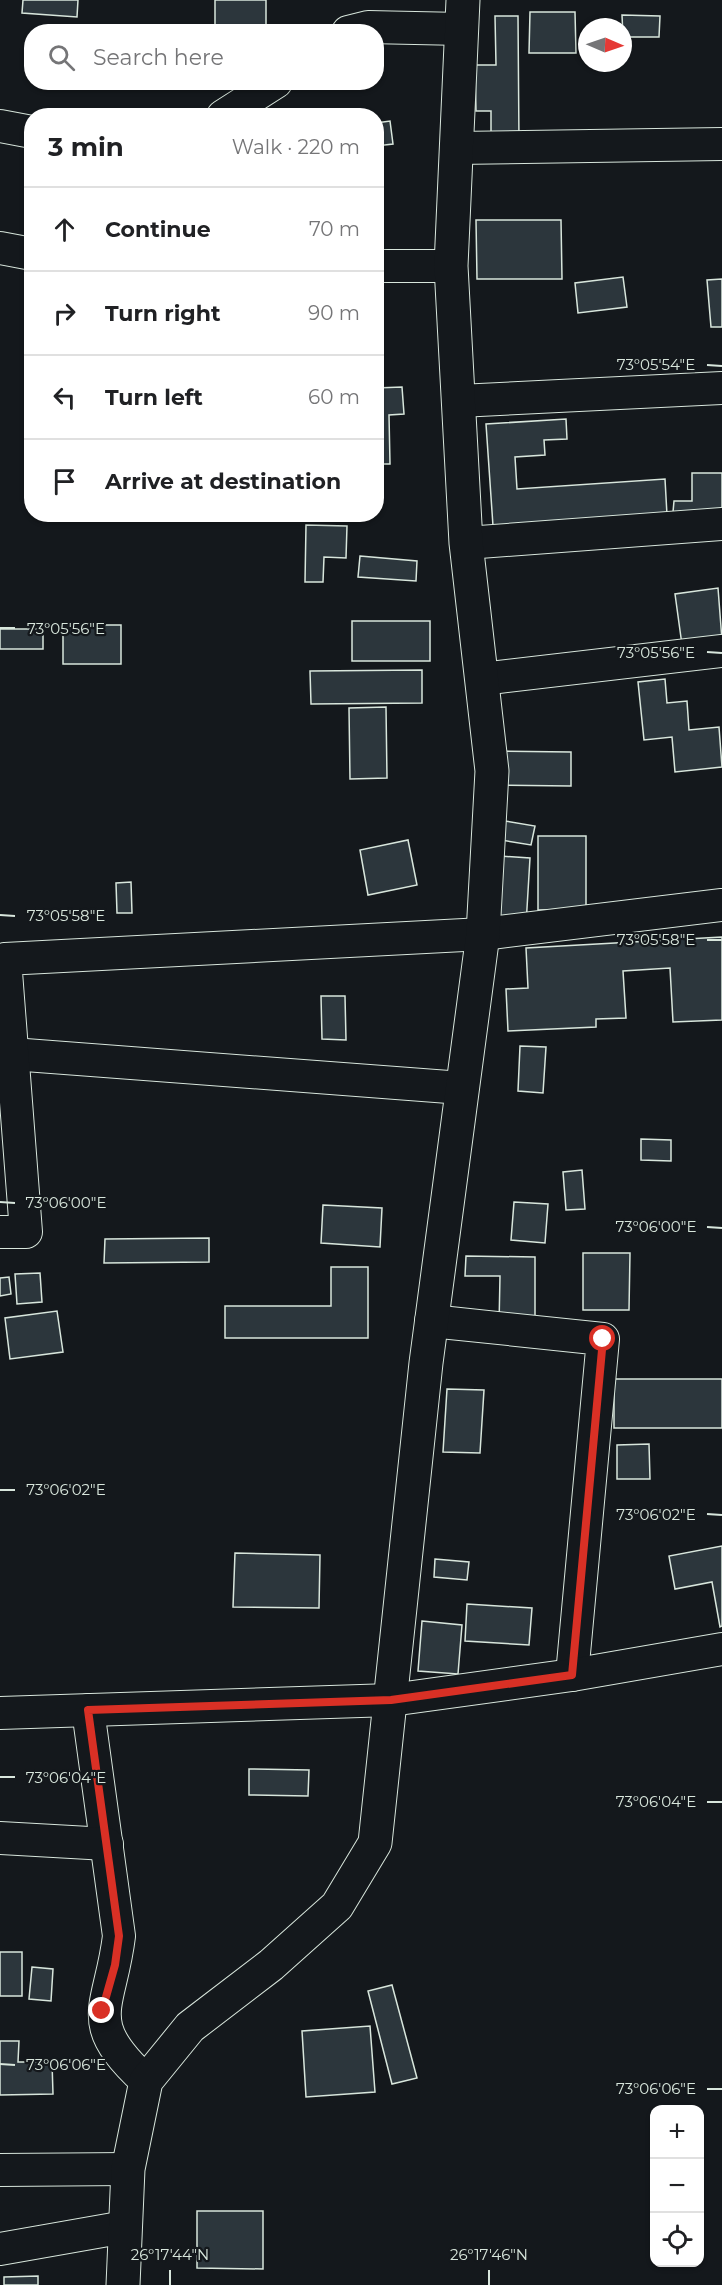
<!DOCTYPE html>
<html lang="en">
<head>
<meta charset="utf-8">
<style>
	:root { --surface:#fff; --page:#f6f6f6; --text:#202124; --muted:#757577; --line:#e0e0e0 }
	body { margin:0; font-family:Montserrat,sans-serif; background:var(--page); color:var(--text) }
	.controls { position:absolute; right:18px; bottom:18px; display:grid; overflow:hidden; border-radius:12px; box-shadow:0 2px 4px #0004 }
	.controls button { width:54px; height:54px; display:grid; place-items:center; padding:0; border:0; border-bottom:2px solid var(--line); background:var(--surface); color:var(--text); font:30px sans-serif }
	.compass { position:absolute; left:578px; top:18px; width:54px; height:54px; border-radius:50%; background:var(--surface); box-shadow:0 2px 4px #0004; rotate:92deg }
	.stop { position:absolute; width:18px; height:18px; margin:-14px; border:4px solid #d93025; border-radius:50%; background:#fff }
	.stop.end { background:#d93025; border-color:#fff; box-shadow:0 2px 6px #0008 }
	.list { margin:0; padding:0; list-style:none }
	h2 { display:flex; justify-content:space-between; align-items:center; height:78px; margin:0; padding:0 24px; font-size:26px }
	h2 small { font-size:20px; font-weight:400; color:var(--muted) }
	.list li { display:grid; grid-template-columns:39px 1fr auto; gap:18px; align-items:center; box-sizing:border-box; height:84px; padding:0 24px; border-top:2px solid var(--line) }
	.list b { display:block; font-size:22px; white-space:nowrap }
	.list em { font-size:20px; font-style:normal; color:var(--muted) }
	.icon { flex:none; width:33px; height:33px; fill:none; stroke:currentColor; stroke-width:2; stroke-linecap:round; stroke-linejoin:round }
	.map { position:relative; flex:none; width:722px; height:2285px; overflow:hidden }
	.search { position:absolute; background:var(--surface); box-shadow:0 2px 4px #0004; left:24px; top:24px; width:360px; height:66px; display:flex; align-items:center; gap:15px; box-sizing:border-box; padding:0 21px; border-radius:24px; color:var(--muted); font-size:22px }
	.panel { position:absolute; background:var(--surface); box-shadow:0 2px 4px #0004; left:24px; top:108px; width:360px; height:414px; border-radius:24px }
	.map>svg:first-child { display:block }
	.building { fill:#2c363c; stroke:#d8e6dc; stroke-width:1.5 }
	.lines { fill:none; stroke-linecap:round; stroke-linejoin:round }
	.minor-casing { stroke:#d8e6dc; stroke-width:34 }
	.tertiary-casing { stroke:#d8e6dc; stroke-width:35 }
	.minor { stroke:#14181c; stroke-width:32 }
	.tertiary { stroke:#14181c; stroke-width:33 }
	.route { stroke:#d93025; stroke-width:8 }
	.ticks { fill:none; stroke:#d8e6dc; stroke-width:2 }
	.ticks-label { font-size:15px; text-anchor:middle; fill:#d8e6dc; stroke:#14181c; stroke-width:4.5; stroke-linejoin:round; paint-order:stroke }
</style>
</head>
<body>
<div class="map">
<svg width="722" height="2285" viewBox="0 0 722 2285">
	<rect width="100%" height="100%" fill="#14181c"/>
	<g class="building">
		<polygon points="23,0 78,0 77,17 22,13"/>
		<polygon points="215,0 266,0 266,27 215,26"/>
		<polygon points="530,12 575,12 576,53 529,53"/>
		<polygon points="622,15 660,16 659,37 623,37"/>
		<polygon points="495,16 518,16 519,143 491,143 491,111 476,111 475,65 496,65"/>
		<polygon points="390,121 393,144 376,146 376,123"/>
		<polygon points="476,220 561,220 562,279 477,279"/>
		<polygon points="623,277 627,307 578,313 575,283"/>
		<polygon points="722,279 722,327 711,327 707,280"/>
		<polygon points="376,288 379,288 381,385 376,385"/>
		<polygon points="402,387 404,414 389,415 390,464 376,464 376,388"/>
		<polygon points="566,419 567,439 544,440 545,455 515,457 517,489 665,479 667,515 493,526 486,424"/>
		<polygon points="692,473 722,473 722,512 673,512 674,501 692,501"/>
		<polygon points="306,525 347,526 346,558 324,557 323,582 305,582"/>
		<polygon points="360,556 417,561 416,581 358,577"/>
		<polygon points="718,588 722,640 682,645 675,594"/>
		<rect x="352" y="621" width="78" height="40"/>
		<rect x="63" y="625" width="58" height="39"/>
		<rect x="0" y="629" width="43" height="20"/>
		<polygon points="422,670 422,703 311,704 310,671"/>
		<polygon points="665,679 667,703 687,701 689,730 719,727 722,767 675,772 672,737 644,740 638,682"/>
		<polygon points="386,707 387,778 350,779 349,708"/>
		<polygon points="495,751 571,752 571,786 494,785"/>
		<polygon points="505,821 535,826 531,845 501,840"/>
		<polygon points="538,836 586,836 586,909 538,910"/>
		<polygon points="408,840 417,885 368,895 360,850"/>
		<polygon points="500,856 530,858 526,925 496,923"/>
		<polygon points="131,882 132,913 117,913 116,883"/>
		<polygon points="722,937 722,1020 673,1022 670,968 623,971 626,1018 596,1019 596,1027 508,1031 506,989 528,988 526,948"/>
		<polygon points="321,996 345,996 346,1040 322,1039"/>
		<polygon points="520,1046 546,1047 543,1093 518,1091"/>
		<polygon points="641,1139 671,1140 671,1161 641,1160"/>
		<polygon points="582,1170 585,1209 566,1210 563,1172"/>
		<polygon points="514,1202 548,1204 545,1243 511,1240"/>
		<polygon points="323,1205 382,1208 380,1247 321,1243"/>
		<polygon points="209,1238 209,1262 104,1263 105,1239"/>
		<polygon points="583,1253 630,1253 629,1310 583,1310"/>
		<polygon points="466,1256 535,1257 535,1326 499,1325 500,1276 465,1276"/>
		<polygon points="331,1267 368,1267 368,1338 225,1338 225,1306 331,1306"/>
		<polygon points="40,1273 42,1302 17,1304 15,1274"/>
		<polygon points="9,1277 11,1294 0,1296 0,1278"/>
		<polygon points="57,1311 63,1352 10,1359 5,1318"/>
		<rect x="614" y="1379" width="108" height="49"/>
		<polygon points="447,1389 484,1390 480,1453 443,1452"/>
		<polygon points="649,1444 650,1479 617,1479 617,1445"/>
		<polygon points="722,1546 722,1626 720,1627 712,1582 675,1589 669,1556"/>
		<polygon points="235,1553 320,1555 319,1608 233,1607"/>
		<polygon points="435,1559 469,1562 467,1580 434,1577"/>
		<polygon points="467,1604 532,1608 529,1645 465,1641"/>
		<polygon points="422,1621 462,1625 458,1674 418,1671"/>
		<polygon points="249,1769 309,1770 308,1796 249,1795"/>
		<rect x="0" y="1952" width="22" height="44"/>
		<polygon points="32,1967 53,1969 51,2001 29,1999"/>
		<polygon points="392,1985 417,2078 392,2084 368,1991"/>
		<polygon points="370,2026 375,2092 306,2097 302,2031"/>
		<polygon points="0,2041 19,2041 18,2062 52,2062 53,2094 0,2095"/>
		<polygon points="197,2211 263,2211 263,2269 197,2268"/>
		<polygon points="38,2276 38,2285 4,2285 4,2277"/>
	</g>
	<g class="lines">
		<defs>
			<g id="minor">
				<polyline points="348,32 368,27 462,29"/>
				<polyline points="223,116 276,82"/>
				<polyline points="0,126 32,132"/>
				<polyline points="456,148 722,144"/>
				<polyline points="0,248 32,254"/>
				<polyline points="376,266 451,266"/>
				<polyline points="459,401 722,388"/>
				<polyline points="466,543 722,524"/>
				<polyline points="482,679 722,651"/>
				<polyline points="0,1061 12,1054 462,1088"/>
				<polyline points="0,1232 26,1232 5,959 483,934 722,905"/>
				<polyline points="431,1321 603,1339 572,1675"/>
				<path d="M88 1710 119 1936C110 2010 81 2021 146 2081"/>
				<polyline points="0,1713 391,1700 572,1675 722,1649"/>
				<polyline points="0,1838 107,1844"/>
				<polyline points="0,2170 128,2169"/>
				<polyline points="0,2249 125,2227"/>
			</g>
			<polyline id="tertiary" points="123,2285 128,2169 146,2081 190,2027 271,1965 337,1906 375,1843 426,1363 483,934 492,771 466,543 451,266 463,0"/>
		</defs>
		<use href="#minor" class="minor-casing"/>
		<use href="#tertiary" class="tertiary-casing"/>
		<use href="#minor" class="minor"/>
		<use href="#tertiary" class="tertiary"/>
	</g>
	<g class="lines">
		<polyline class="route" points="102,2011 115,1965 119,1936 88,1710 391,1700 572,1675 603,1339"/>
	</g>
	<path class="ticks" d="M707 365 722 366M0 628H15M707 652 722 653M0 915 15 916M707 940H722M0 1202 15 1203M707 1227 722 1228M0 1490H15M707 1514 722 1515M0 1777H15M707 1802H722M0 2064 15 2065M707 2089H722M170 2285V2270M489 2285V2270"/>
	<g class="ticks-label">
		<text x="656" y="370">73°05'54"E</text>
		<text x="66" y="634">73°05'56"E</text>
		<text x="656" y="658">73°05'56"E</text>
		<text x="66" y="921">73°05'58"E</text>
		<text x="656" y="945">73°05'58"E</text>
		<text x="66" y="1208">73°06'00"E</text>
		<text x="656" y="1232">73°06'00"E</text>
		<text x="66" y="1495">73°06'02"E</text>
		<text x="656" y="1520">73°06'02"E</text>
		<text x="66" y="1783">73°06'04"E</text>
		<text x="656" y="1807">73°06'04"E</text>
		<text x="66" y="2070">73°06'06"E</text>
		<text x="656" y="2094">73°06'06"E</text>
		<text x="170" y="2260">26°17'44"N</text>
		<text x="489" y="2260">26°17'46"N</text>
	</g>
</svg>
<div class="controls">
<button>+</button>
<button>−</button>
<button><svg class="icon" aria-label="locate" viewBox="0 0 24 24"><circle cx="12" cy="12" r="6"/><path d="M12 2v4M12 18v4M2 12h4M18 12h4"/></svg></button>
</div>
<svg class="compass" viewBox="-18 -18 36 36"><path d="M0-13l5 13h-10z" fill="#e53935"/><path d="M0 13l5-13h-10z" fill="#757577"/></svg>
<div class="stop" style="left:603px;top:1339px"></div>
<div class="stop end" style="left:102px;top:2011px"></div>
<div class="search"><svg class="icon" aria-label="search" viewBox="0 0 24 24"><circle cx="10" cy="10" r="6"/><path d="M15 15l6 6"/></svg>Search here</div>
<section class="panel">
<h2>3 min<small>Walk · 220 m</small></h2>
<ul class="list">
<li><svg class="icon" aria-label="ahead" viewBox="0 0 24 24"><path d="M12 20V5M6 11l6-6 6 6"/></svg><div><b>Continue</b></div><em>70 m</em></li>
<li><svg class="icon" aria-label="right" viewBox="0 0 24 24"><path d="M7 20v-9h11M14 6l5 5-5 5"/></svg><div><b>Turn right</b></div><em>90 m</em></li>
<li><svg class="icon" aria-label="left" viewBox="0 0 24 24"><path d="M17 20v-9H6M10 6l-5 5 5 5"/></svg><div><b>Turn left</b></div><em>60 m</em></li>
<li><svg class="icon" aria-label="arrive" viewBox="0 0 24 24"><path d="M6 21V4h12l-3 4 3 4H6"/></svg><div><b>Arrive at destination</b></div></li>
</ul>
</section>
</div>
</body>
</html>
